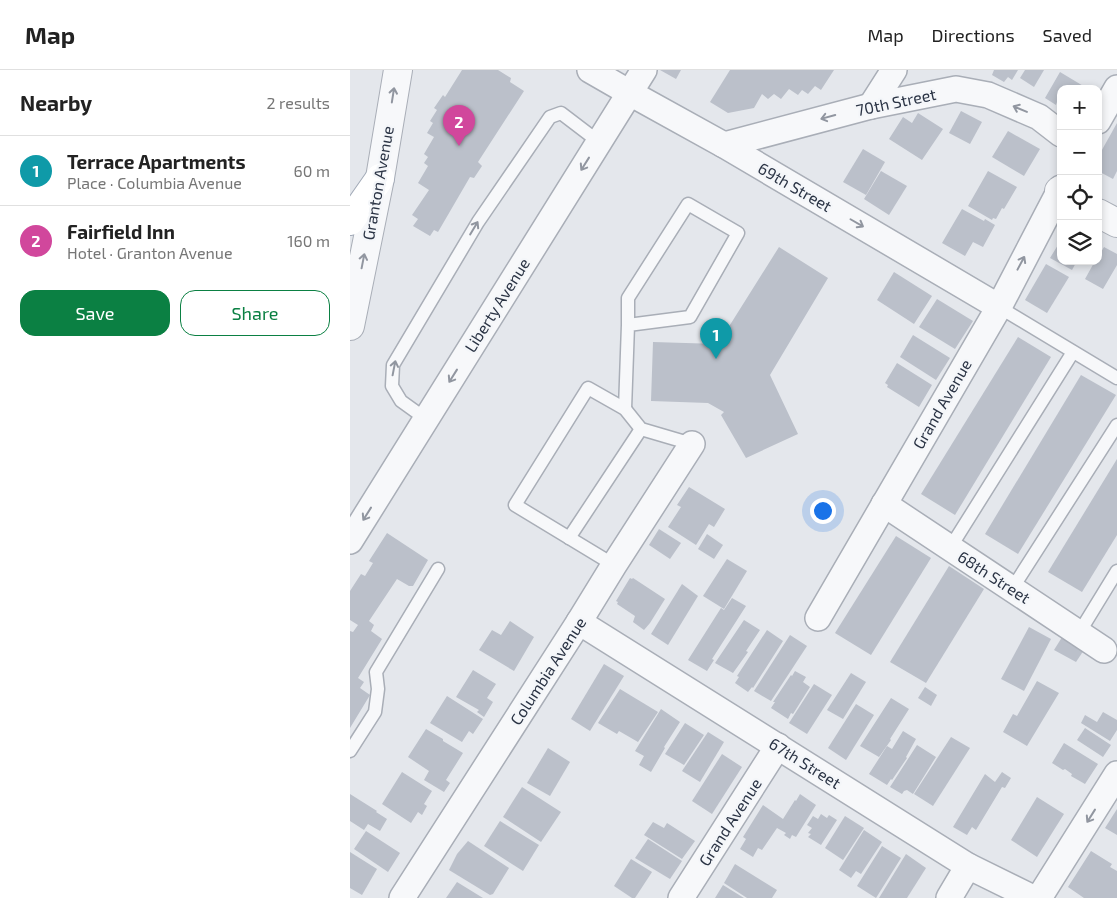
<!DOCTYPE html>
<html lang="en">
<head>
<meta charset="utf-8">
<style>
	:root { --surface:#fff; --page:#f2f2f2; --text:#222; --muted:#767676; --line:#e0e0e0; --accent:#0b8043 }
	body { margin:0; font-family:"Exo 2",sans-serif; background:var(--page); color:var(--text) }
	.controls { position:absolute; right:15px; top:15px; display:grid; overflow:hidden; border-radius:10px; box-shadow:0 2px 8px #0003 }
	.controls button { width:45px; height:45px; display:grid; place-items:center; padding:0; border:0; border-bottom:1px solid var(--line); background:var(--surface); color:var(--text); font:25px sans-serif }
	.you { position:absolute; left:472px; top:440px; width:18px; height:18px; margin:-12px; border:4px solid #fff; border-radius:50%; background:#1a73e8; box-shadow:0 0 0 8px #1a73e833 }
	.badge { display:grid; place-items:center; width:32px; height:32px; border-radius:50%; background:var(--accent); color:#fff; font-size:16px; font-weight:700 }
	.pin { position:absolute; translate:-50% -41px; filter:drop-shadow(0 1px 2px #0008) }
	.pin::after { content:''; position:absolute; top:26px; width:18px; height:15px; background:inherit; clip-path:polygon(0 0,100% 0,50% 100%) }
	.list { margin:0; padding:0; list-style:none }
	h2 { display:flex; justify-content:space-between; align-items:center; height:65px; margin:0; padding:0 20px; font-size:21px }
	h2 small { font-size:16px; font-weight:400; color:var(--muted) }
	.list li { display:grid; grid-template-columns:32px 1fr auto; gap:15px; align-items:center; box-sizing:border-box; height:70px; padding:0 20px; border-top:1px solid var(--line) }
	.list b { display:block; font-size:19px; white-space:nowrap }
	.list p { margin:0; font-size:16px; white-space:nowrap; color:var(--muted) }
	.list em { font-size:16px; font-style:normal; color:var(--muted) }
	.actions { display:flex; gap:10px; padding:15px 20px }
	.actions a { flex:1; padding:11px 0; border:1px solid var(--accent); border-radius:15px; text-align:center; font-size:18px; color:var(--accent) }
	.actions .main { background:var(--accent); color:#fff }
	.icon { flex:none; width:28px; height:28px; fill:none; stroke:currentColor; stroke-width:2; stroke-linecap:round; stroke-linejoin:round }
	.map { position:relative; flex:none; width:767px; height:828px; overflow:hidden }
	header { display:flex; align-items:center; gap:30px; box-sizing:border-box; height:70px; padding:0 25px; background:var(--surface); border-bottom:1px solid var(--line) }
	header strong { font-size:24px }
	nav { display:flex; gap:28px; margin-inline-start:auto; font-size:18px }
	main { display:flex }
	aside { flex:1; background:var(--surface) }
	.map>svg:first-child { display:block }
	.building { fill:#bbc0ca }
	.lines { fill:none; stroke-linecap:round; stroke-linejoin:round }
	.service-casing { stroke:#a9aeb7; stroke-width:15 }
	.minor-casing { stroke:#a9aeb7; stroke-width:28 }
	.tertiary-casing { stroke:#a9aeb7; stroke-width:30 }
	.primary-casing { stroke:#a3abb8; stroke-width:30 }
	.service { stroke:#f7f8fa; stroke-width:12 }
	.minor { stroke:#f7f8fa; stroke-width:25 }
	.tertiary { stroke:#f7f8fa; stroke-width:28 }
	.primary { stroke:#fff; stroke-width:28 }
	.oneway { stroke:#9196a0 }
	.labels { text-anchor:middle; stroke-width:4.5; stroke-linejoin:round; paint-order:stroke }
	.street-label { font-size:16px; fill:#2b3445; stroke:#f4f6f9 }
</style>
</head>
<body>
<header>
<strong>Map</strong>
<nav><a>Map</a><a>Directions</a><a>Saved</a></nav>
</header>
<main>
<aside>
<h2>Nearby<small>2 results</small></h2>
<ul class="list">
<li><span class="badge" style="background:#0f9aa8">1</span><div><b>Terrace Apartments</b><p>Place · Columbia Avenue</p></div><em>60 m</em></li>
<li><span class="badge" style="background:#d1479c">2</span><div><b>Fairfield Inn</b><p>Hotel · Granton Avenue</p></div><em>160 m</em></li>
</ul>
<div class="actions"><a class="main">Save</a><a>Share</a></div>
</aside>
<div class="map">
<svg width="767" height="828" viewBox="0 0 767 828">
	<rect width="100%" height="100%" fill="#e4e7ec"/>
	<g class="building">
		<polygon points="112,0 148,0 161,8 160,12 174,21 128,92 132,96 124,108 120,107 88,162 84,160 80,166 63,156 68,149 62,145 79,120 68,113 78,96 74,93 78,87 74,84 84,67 77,63 83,53 80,51 87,40 84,38 93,25 95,27"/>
		<polygon points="310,0 331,0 326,9"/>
		<polygon points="380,0 484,0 471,20 465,16 458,24 452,20 448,25 439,19 431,29 424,24 418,29 412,24 404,38 378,43 360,32"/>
		<polygon points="644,0 668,0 662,10 658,7 654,12 642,5"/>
		<polygon points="675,0 694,0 684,17 670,8"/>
		<polygon points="710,2 735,17 734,19 711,19 711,34 707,32 706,35 695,28"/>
		<polygon points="611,41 632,52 620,74 599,63"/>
		<polygon points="568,43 593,59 572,90 539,69 553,47 562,53"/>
		<polygon points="767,53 767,101 763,109 748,101 748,87"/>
		<polygon points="658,61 690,79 674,106 642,87"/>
		<polygon points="513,79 535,92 516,125 493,112"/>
		<polygon points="531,101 557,116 539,145 514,129"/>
		<polygon points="638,101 667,117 654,139 652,138 646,149 643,148 642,150 618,136"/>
		<polygon points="612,139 634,151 635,149 645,155 633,177 623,172 615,186 592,173"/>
		<polygon points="711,170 711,191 727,191 722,200 700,188"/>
		<polygon points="429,177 478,208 420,305 448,364 396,388 371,345 374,342 358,333 301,331 303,272 368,274"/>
		<polygon points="754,177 767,184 767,195 753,219 735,209 745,191 748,191 748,187"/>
		<polygon points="696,194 719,207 697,243 675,230"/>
		<polygon points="544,202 582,226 564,254 527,230"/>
		<polygon points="587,229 623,251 605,279 569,257"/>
		<polygon points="563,265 600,288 586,310 550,287"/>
		<polygon points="668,267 701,287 605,445 571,424"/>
		<polygon points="547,293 582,315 569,337 537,317 538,315 535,313"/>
		<polygon points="731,305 766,325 668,484 635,464"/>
		<polygon points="767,389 767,465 732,522 698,502"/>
		<polygon points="339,417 375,439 364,457 359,454 346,475 318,457 331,437 327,435"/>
		<polygon points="309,459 331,473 320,489 299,475"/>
		<polygon points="37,463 78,490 63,516 59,516 47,509 19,551 24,555 21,561 32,569 8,608 14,612 10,618 20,625 0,658 0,561 3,562 8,555 0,550 0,521 11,504 15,506 23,493 19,491"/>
		<polygon points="357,464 373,475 364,489 348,479"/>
		<polygon points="546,466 581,488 521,585 485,563"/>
		<polygon points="377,489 397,501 374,539 353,526"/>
		<polygon points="599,496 634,519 576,613 540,592"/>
		<polygon points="280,508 282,509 283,508 315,529 300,553 294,560 283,552 285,546 267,534 268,532 266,531"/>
		<polygon points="332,514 348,526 318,575 301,564"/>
		<polygon points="382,528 396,536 362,589 364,590 357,601 338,590 371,538 374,540"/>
		<polygon points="394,550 410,560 396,581 398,582 383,603 365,593"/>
		<polygon points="160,551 184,567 164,601 129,580 142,560 151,565"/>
		<polygon points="679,557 701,569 674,621 651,609"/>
		<polygon points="417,560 433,571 403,618 402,617 398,622 385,613 389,607 387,606"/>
		<polygon points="714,564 736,577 726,592 704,580"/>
		<polygon points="440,565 457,576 421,631 404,621"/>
		<polygon points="254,594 274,606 240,661 221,649"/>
		<polygon points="123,600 146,614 137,628 143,632 134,647 127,642 129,640 106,627"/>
		<polygon points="445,601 456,607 453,612 460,617 443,644 441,643 438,649 421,638 425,632 423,632 441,605 442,606"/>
		<polygon points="501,603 516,612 493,649 477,640"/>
		<polygon points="687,611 709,623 677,676 653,662 663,644 667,646"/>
		<polygon points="464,614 482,625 457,664 439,653"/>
		<polygon points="575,617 587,625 581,636 568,628"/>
		<polygon points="270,619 308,642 288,672 269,661 267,664 248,653"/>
		<polygon points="97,626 133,649 123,664 119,661 112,672 80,653"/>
		<polygon points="541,628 559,639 540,669 541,670 529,687 510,676"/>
		<polygon points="506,634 524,645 496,690 478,678"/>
		<polygon points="311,639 330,652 314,677 315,678 301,702 289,695 294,686 285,681"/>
		<polygon points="753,642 767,650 767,660 760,671 731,653 735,645 747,652"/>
		<polygon points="335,653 354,665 334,695 315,684"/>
		<polygon points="735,658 761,675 753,687 727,670"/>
		<polygon points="76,659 93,669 93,671 113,683 96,710 100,713 94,722 74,710 79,701 58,687"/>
		<polygon points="553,661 566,669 556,687 557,688 542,710 541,709 537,715 519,704 537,676 542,679"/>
		<polygon points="358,662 374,672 350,712 332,701"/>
		<polygon points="601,667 620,678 583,736 564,724"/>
		<polygon points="714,673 748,694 735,714 721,706 722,704 715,699 713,700 702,693"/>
		<polygon points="567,675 586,687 563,724 557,720 554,721 552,724 540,717"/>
		<polygon points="198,678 220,692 200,726 177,713"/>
		<polygon points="372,684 392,697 362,744 342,731"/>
		<polygon points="52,702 82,721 74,734 77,736 72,745 68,742 61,753 32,734"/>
		<polygon points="652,702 661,708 655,718 652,717 626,760 622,757 617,765 603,757 635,704 645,712"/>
		<polygon points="172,717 211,742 191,772 153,747"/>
		<polygon points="0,724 27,741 26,742 37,749 30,761 18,754 14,760 0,751"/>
		<polygon points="450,724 466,735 446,767 442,765 440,769 434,765 436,763 427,758 412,780 408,778 403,787 390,779 396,769 393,767 413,735 433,749 445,730 446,731"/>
		<polygon points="687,727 714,744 687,787 661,770"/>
		<polygon points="767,739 767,765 755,758"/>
		<polygon points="471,744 477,748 479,745 487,750 471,775 458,767 461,764 458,763 462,758 457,755 463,746 468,749"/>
		<polygon points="495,746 514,758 493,790 475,778"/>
		<polygon points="150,751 189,775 173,801 134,776"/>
		<polygon points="303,752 314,758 317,753 345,771 332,789 294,765"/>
		<polygon points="514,760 532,772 511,804 506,801 501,808 489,800"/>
		<polygon points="16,761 50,783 38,802 4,779"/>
		<polygon points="298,769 332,791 320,809 285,788"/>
		<polygon points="118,771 159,798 143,824 140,825 99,800 107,784"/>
		<polygon points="532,776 551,788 526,828 507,816"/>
		<polygon points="741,781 762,794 760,797 767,801 767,828 734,828 718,817"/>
		<polygon points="0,782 27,799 12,825 0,818"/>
		<polygon points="556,784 576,798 557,828 529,828"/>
		<polygon points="281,789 302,802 285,828 282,828 264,816"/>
		<polygon points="385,794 427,820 422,828 397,828 374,813"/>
		<polygon points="107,812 133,828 96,828"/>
		<polygon points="373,815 394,828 365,828"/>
	</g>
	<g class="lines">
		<defs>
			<g id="service">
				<polyline points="649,237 767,308"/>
				<polyline points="275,339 278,255 340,247 388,163 338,134 278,228 278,255"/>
				<polyline points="76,349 51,331 42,316 43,295 128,152 200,47 211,43 249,72"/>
				<polyline points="219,468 291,359"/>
				<polyline points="600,478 723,282"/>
				<polyline points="264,495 165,435 238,318 275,339 291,359 342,374"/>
				<polyline points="662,519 767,355"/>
				<polyline points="729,563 767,501"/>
				<polyline points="0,681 25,642 28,619 26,602 88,499"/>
			</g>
			<g id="minor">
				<polyline points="240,0 280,23 374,75 649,237"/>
				<polyline points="521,36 544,0"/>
				<polyline points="748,51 767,18"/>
				<polyline points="374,75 521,36 606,19 638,25 689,47 711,64"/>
				<polyline points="534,434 754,580"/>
				<polyline points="0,471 294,0"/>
				<polyline points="468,548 649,237 711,118"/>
				<polyline points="229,552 618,796 683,828"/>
				<polyline points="52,828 229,552 264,495 342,374"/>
				<polyline points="331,828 428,676"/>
				<polyline points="599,828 618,796"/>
				<polyline points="689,828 767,704"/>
			</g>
			<g id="tertiary">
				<polyline points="709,121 711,121"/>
				<polyline points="748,143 767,153"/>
				<polyline points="0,256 30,108 48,0"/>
			</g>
			<polyline id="primary" points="0,151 30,108"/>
		</defs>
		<use href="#service" class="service-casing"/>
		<use href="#minor" class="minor-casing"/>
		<use href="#tertiary" class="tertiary-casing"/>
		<use href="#primary" class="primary-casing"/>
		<use href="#service" class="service"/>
		<use href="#minor" class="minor"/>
		<use href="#tertiary" class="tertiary"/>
		<use href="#primary" class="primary"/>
	</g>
	<defs><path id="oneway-shaft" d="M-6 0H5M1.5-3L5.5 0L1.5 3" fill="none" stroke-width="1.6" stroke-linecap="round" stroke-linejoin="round" transform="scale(1.25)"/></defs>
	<g class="oneway">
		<use href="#oneway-shaft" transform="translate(43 25) rotate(-81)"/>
		<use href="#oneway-shaft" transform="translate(670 39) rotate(-157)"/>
		<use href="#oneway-shaft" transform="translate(478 47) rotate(165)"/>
		<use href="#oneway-shaft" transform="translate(235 94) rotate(122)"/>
		<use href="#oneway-shaft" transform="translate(507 153) rotate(30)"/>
		<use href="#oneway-shaft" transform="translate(124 158) rotate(-59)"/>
		<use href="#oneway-shaft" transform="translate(13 191) rotate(-79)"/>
		<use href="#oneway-shaft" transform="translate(671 193) rotate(-62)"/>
		<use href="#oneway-shaft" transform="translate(44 298) rotate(-79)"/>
		<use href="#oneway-shaft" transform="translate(103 306) rotate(122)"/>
		<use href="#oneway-shaft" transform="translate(17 444) rotate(122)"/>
		<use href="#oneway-shaft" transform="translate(741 746) rotate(122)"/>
	</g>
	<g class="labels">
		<g class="street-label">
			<text transform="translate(546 32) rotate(-12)" y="6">70th Street</text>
			<text transform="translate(28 113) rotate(-80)" y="6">Granton Avenue</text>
			<text transform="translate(445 117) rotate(30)" y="6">69th Street</text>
			<text transform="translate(147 235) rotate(-58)" y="6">Liberty Avenue</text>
			<text transform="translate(592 334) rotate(-60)" y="6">Grand Avenue</text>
			<text transform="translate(644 507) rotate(33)" y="6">68th Street</text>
			<text transform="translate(198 601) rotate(-57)" y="6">Columbia Avenue</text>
			<text transform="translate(455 693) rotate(32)" y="6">67th Street</text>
			<text transform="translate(380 752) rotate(-57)" y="6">Grand Avenue</text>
		</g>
	</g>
</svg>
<div class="controls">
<button>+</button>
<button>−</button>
<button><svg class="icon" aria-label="locate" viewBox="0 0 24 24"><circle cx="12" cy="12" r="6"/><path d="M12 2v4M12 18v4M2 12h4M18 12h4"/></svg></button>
<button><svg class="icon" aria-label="layers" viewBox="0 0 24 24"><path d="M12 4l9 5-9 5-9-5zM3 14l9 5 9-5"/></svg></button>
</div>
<div class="you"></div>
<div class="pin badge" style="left:366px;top:289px;background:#0f9aa8">1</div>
<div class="pin badge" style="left:109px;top:76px;background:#d1479c">2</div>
</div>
</main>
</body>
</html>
